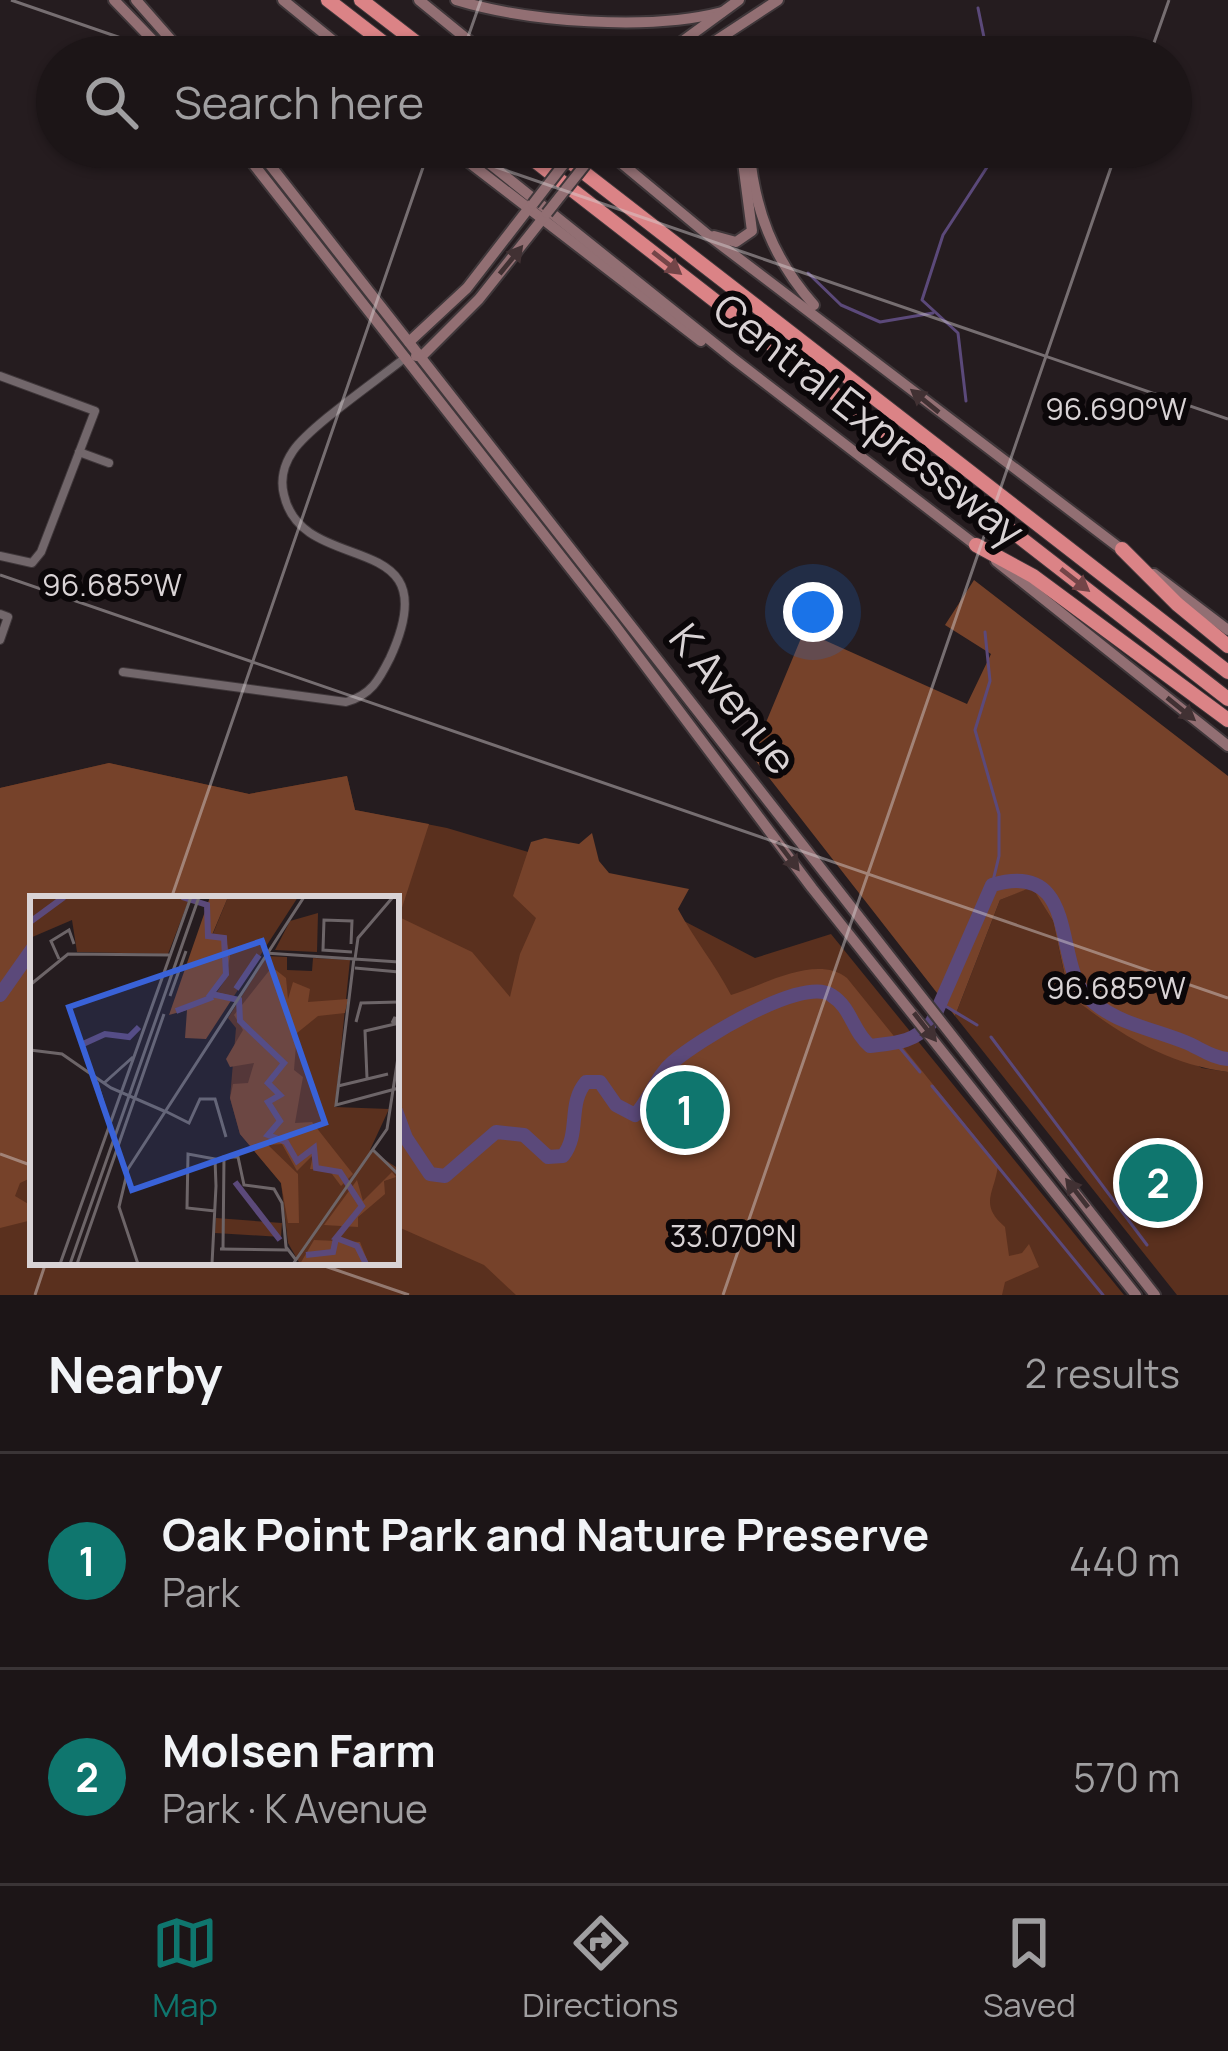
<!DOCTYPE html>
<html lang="en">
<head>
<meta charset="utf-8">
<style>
	:root { --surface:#1c1517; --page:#251e20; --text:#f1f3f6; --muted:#a09fa1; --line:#3a3436; --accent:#0f766e }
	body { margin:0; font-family:Manrope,sans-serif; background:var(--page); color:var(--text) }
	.you { position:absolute; left:813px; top:612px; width:42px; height:42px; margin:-30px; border:9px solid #fff; border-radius:50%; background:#1a73e8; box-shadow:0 0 0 18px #1a73e833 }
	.badge { display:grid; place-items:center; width:78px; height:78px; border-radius:50%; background:var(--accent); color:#fff; font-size:39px; font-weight:700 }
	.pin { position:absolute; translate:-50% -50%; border:6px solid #fff; box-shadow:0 3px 12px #0006 }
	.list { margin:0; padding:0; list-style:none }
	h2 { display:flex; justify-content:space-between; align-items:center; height:156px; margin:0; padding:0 48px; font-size:51px }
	h2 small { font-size:39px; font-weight:400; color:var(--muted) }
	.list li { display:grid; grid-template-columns:78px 1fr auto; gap:36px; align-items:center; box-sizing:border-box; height:216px; padding:0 48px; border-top:3px solid var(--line) }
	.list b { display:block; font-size:45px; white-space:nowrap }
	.list p { margin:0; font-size:39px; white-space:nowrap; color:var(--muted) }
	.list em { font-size:39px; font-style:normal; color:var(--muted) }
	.icon { flex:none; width:66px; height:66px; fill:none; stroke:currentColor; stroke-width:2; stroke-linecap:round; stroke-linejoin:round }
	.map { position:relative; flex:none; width:1228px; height:1295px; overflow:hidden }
	.search { position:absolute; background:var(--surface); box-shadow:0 3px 9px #0004; left:36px; right:36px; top:36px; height:132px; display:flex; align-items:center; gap:30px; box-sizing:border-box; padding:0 42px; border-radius:66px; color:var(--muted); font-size:45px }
	.sheet { height:588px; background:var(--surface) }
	nav { display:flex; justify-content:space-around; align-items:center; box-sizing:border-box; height:168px; border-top:3px solid var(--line); background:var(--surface); font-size:33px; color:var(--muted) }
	nav a { display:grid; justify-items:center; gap:6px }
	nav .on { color:var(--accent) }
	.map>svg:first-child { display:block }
	.green { fill:#5a301e; fill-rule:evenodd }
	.forest { fill:#76422a }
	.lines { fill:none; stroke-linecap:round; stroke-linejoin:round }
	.stream { stroke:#5b497a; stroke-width:3 }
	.river { stroke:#5b497a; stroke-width:14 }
	.minor-casing { stroke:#3f373a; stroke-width:10 }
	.secondary-casing { stroke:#3f373a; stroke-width:14 }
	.motorway-casing { stroke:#3f373a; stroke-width:16 }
	.minor { stroke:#72676b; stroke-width:8 }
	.secondary { stroke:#926f73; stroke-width:10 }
	.motorway { stroke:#db8386; stroke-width:14 }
	.secondary-bridge-casing { stroke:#3f373a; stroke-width:14; stroke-linecap:butt }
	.secondary-bridge { stroke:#926f73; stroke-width:10 }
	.oneway { fill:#413133 }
	.oneway2 { fill:#734548 }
	.ticks { fill:none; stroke:#d9d3d5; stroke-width:3; stroke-opacity:0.45 }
	.labels { text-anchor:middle; stroke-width:12; stroke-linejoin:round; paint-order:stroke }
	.street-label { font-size:42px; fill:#d9d3d5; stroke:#0b0709 }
	.inset-river { fill:none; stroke:#5b497a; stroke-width:6 }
	.inset-road { fill:none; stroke:#6d6568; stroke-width:3 }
	.view { fill:#3962d8; fill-opacity:0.15; stroke:#3962d8; stroke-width:6 }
	.inset-edge { fill:none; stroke:#d9d3d5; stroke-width:6 }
	.ticks-label { font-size:30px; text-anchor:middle; fill:#d9d3d5; stroke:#0b0709; stroke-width:12; stroke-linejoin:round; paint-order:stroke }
</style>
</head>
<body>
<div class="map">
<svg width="1228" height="1295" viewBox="0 0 1228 1295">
	<rect width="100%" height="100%" fill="#251c1f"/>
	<g class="green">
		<path d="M109 763 249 794 347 776 355 810 447 828 582 868 755 958 831 934 1124 1295H0V788ZM33 899H396V1262H33Z"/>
		<polygon points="1032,886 1053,921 1069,996 1202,1068 1228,1072 1228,1295 1177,1295 955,1016 1000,900"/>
	</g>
	<g class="forest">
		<path d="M974 580 1228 776V1072C1163 1063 1120 1034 1069 995L1053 921 1032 887 1000 900 955 1016 752 756 804 631 967 704 991 654 945 625Z"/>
		<path d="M109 763 249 794 347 776 355 810 429 824 399 917 472 952 510 997 520 954 536 918 513 896 531 842 545 838 579 844 592 833 599 861 609 873 689 889 678 909C694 939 715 964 731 995 764 985 816 954 847 978L998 1165C995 1193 978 1204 1005 1227L1009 1256 1022 1253 1029 1244 1039 1267 1005 1282 1002 1295H516L484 1265 396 1226V899H33V1177L20 1183 15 1196 30 1205 32 1220 0 1228V788Z"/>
	</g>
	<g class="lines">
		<g class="stream">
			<polyline points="978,8 988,57"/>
			<polyline points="808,273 841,305 880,322 933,313"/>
			<polyline points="966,401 958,333 922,300 943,235 993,158 994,147"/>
			<polyline points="985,632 990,681 975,730 999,814 999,856 992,885"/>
			<polyline points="942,1004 977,1025"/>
			<polyline points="991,1037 1147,1245"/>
			<polyline points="896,1043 920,1072"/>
			<polyline points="932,1086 1103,1295"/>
		</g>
		<g class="river">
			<polyline points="0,995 33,948"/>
			<path d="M396 1111 406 1138 430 1174 445 1176 496 1132 524 1135 548 1157 563 1156C581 1133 567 1104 586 1082H600L616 1105 635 1115C650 1100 656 1076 673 1062 697 1041 802 976 831 995 852 1008 852 1031 870 1046 897 1043 913 1043 932 1022L992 885C1079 859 1054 960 1085 994 1111 1023 1151 1028 1185 1042 1200 1048 1212 1058 1228 1059"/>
		</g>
		<defs>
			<g id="minor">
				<polyline points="0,376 95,411 41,552 32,563 0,556"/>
				<polyline points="79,452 109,463"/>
				<polyline points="0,614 8,617 0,640"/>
				<path d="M123 672 346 702C371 695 379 680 390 658 452 523 303 580 284 495 280 480 284 464 293 451 310 426 379 379 406 357"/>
			</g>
			<g id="secondary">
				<polyline points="114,0 169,57"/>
				<polyline points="136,0 186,57"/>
				<polyline points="283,0 353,57"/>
				<polyline points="419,0 489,57"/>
				<path d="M456 0C528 22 649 31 722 12"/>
				<polyline points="661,57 739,0"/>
				<polyline points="691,57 778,0"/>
				<polyline points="240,147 614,624 812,888 1136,1295"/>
				<polyline points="256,147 1155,1295"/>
				<polyline points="449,147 701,341"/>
				<polyline points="469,147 735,360 982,550"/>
				<polyline points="602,147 708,235 1125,552"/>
				<path d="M749 147C754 209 773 259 814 305"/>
				<polyline points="714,236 736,242 752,231 741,147"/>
				<polyline points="409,342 467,288 532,204"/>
				<polyline points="416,356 422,356 479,299 544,217"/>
				<polyline points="996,561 1228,746"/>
				<polyline points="1154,574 1228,630"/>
			</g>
			<g id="motorway">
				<polyline points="328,0 402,57"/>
				<polyline points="361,0 435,57"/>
				<polyline points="517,147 1228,699"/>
				<polyline points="551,147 1228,672"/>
				<polyline points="976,545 1033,576 1228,720"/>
				<polyline points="1122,549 1177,604 1228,646"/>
			</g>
		</defs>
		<use href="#minor" class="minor-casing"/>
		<use href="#secondary" class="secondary-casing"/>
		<use href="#motorway" class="motorway-casing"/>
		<use href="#minor" class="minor"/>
		<use href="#secondary" class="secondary"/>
		<use href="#motorway" class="motorway"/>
		<defs>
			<g id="secondary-bridge">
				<polyline points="533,204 577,147"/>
				<polyline points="547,213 599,147"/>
			</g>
		</defs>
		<use href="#secondary-bridge" class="secondary-bridge-casing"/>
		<use href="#secondary-bridge" class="secondary-bridge"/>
	</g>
	<defs><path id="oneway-solid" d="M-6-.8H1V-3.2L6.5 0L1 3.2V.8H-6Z" transform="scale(3)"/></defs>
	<g class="oneway">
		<use href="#oneway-solid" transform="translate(511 260) rotate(-51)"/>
		<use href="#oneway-solid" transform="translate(925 401) rotate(-141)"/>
		<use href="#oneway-solid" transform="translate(1181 709) rotate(39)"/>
		<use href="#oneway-solid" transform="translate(788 856) rotate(53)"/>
		<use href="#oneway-solid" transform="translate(925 1027) rotate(52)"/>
		<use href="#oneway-solid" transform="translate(1077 1193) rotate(-128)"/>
	</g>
	<g class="oneway2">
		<use href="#oneway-solid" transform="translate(667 263) rotate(38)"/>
		<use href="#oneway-solid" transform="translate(1075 580) rotate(38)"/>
	</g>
	<path class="ticks" d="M11 0 176 57M461 57 481 0M1149 57 1169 0M438 147 1228 419M0 575 1228 998M171 899 430 147M0 1154 33 1166M313 1262 409 1295M35 1295 46 1262M723 1295 1118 147"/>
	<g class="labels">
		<g class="street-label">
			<text transform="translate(869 420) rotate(38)" y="15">Central Expressway</text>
			<text transform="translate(733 699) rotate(52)" y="15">K Avenue</text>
		</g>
	</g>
	<g transform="translate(30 896)">
		<rect width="369" height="369" fill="#251c1f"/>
		<path d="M0 1H160L138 58 47 56 42 24 0 42ZM198 1H268L204 100 185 99 195 84 182 40ZM288 17 287 56 245 54 260 25ZM237 60 257 61V74L282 75 283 62 320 64 305 211 359 213 340 254 369 273V368H270L258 347 251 287 210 238 200 202 206 132 198 122ZM186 322 252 327 251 341 185 337Z" fill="#5a301e"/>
		<path d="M180 1H198L182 39 195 40 200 60 195 84 181 95 204 100 176 143 155 142 157 114 139 119ZM242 71 256 82 258 103 263 86 280 93 278 106 318 103 315 117 288 120 267 137 264 174 273 181 265 227 282 226 323 278 311 290 299 274 280 273 283 259 267 275 252 248 238 249 268 278 269 327H258L251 287 210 238 200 202 203 188 218 187 224 167 200 171 196 163 213 134 204 119ZM362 276 366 281 354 285 355 298 328 321V331L294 329 327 284 333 305ZM284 344 330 346 338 366 349 368H270Z" fill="#76422a"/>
		<path class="inset-river" d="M152 1 177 9 178 40 194 42 196 78 181 98 209 104 210 125 254 167 238 187 250 199 238 206 250 225 238 239 256 246 267 265 284 252 286 272 310 276 332 310 306 342 327 350 336 368M0 26 34 1M206 93 229 59M146 115 183 101M53 148 75 138 99 141 109 131M205 286 250 344M276 359 303 356 306 342"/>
		<path class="inset-road" d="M321 48 322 25 294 24 293 54 322 56M235 57 369 66M324 62 306 209 369 192M29 63 21 45 39 34 44 48M325 63 328 42 363 1M325 72 369 76M0 89 38 58 139 59M140 100 156 55M326 126 331 107 369 106M0 154 32 158 81 192 134 215M337 182 335 135 365 128V121L362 127M67 186 79 228M73 188 103 161M308 190 358 178M135 215 159 227 170 203H185L196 241M343 254 369 279M190 353 258 354M193 353 194 261H208L214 289 244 293 252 307 256 351 266 364M30 368 161 1M40 368 169 1M47 368 134 118M108 368 89 311 98 273 274 1M182 368 186 290 185 263 158 258 157 312 185 315M263 368 357 233 369 155"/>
		<path class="view" d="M232 45 295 227 102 294 39 111Z"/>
		<rect width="369" height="369" class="inset-edge"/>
	</g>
	<g class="ticks-label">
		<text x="1116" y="420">96.690°W</text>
		<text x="112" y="596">96.685°W</text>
		<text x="1116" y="999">96.685°W</text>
		<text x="733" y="1247">33.070°N</text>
	</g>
</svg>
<div class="you"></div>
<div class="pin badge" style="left:685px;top:1110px">1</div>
<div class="pin badge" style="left:1158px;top:1183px">2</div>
<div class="search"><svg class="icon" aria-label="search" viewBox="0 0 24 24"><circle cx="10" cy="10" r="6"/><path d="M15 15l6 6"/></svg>Search here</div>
</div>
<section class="sheet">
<h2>Nearby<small>2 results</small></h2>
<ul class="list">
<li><span class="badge">1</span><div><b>Oak Point Park and Nature Preserve</b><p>Park</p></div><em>440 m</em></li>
<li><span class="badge">2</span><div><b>Molsen Farm</b><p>Park · K Avenue</p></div><em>570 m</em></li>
</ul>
</section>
<nav>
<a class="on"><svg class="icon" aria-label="map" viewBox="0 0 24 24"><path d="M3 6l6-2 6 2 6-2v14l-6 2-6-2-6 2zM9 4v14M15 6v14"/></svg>Map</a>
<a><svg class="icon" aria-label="directions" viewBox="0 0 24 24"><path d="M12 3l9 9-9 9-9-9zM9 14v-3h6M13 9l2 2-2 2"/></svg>Directions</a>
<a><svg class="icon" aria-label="saved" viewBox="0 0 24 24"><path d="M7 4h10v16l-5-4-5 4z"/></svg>Saved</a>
</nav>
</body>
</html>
